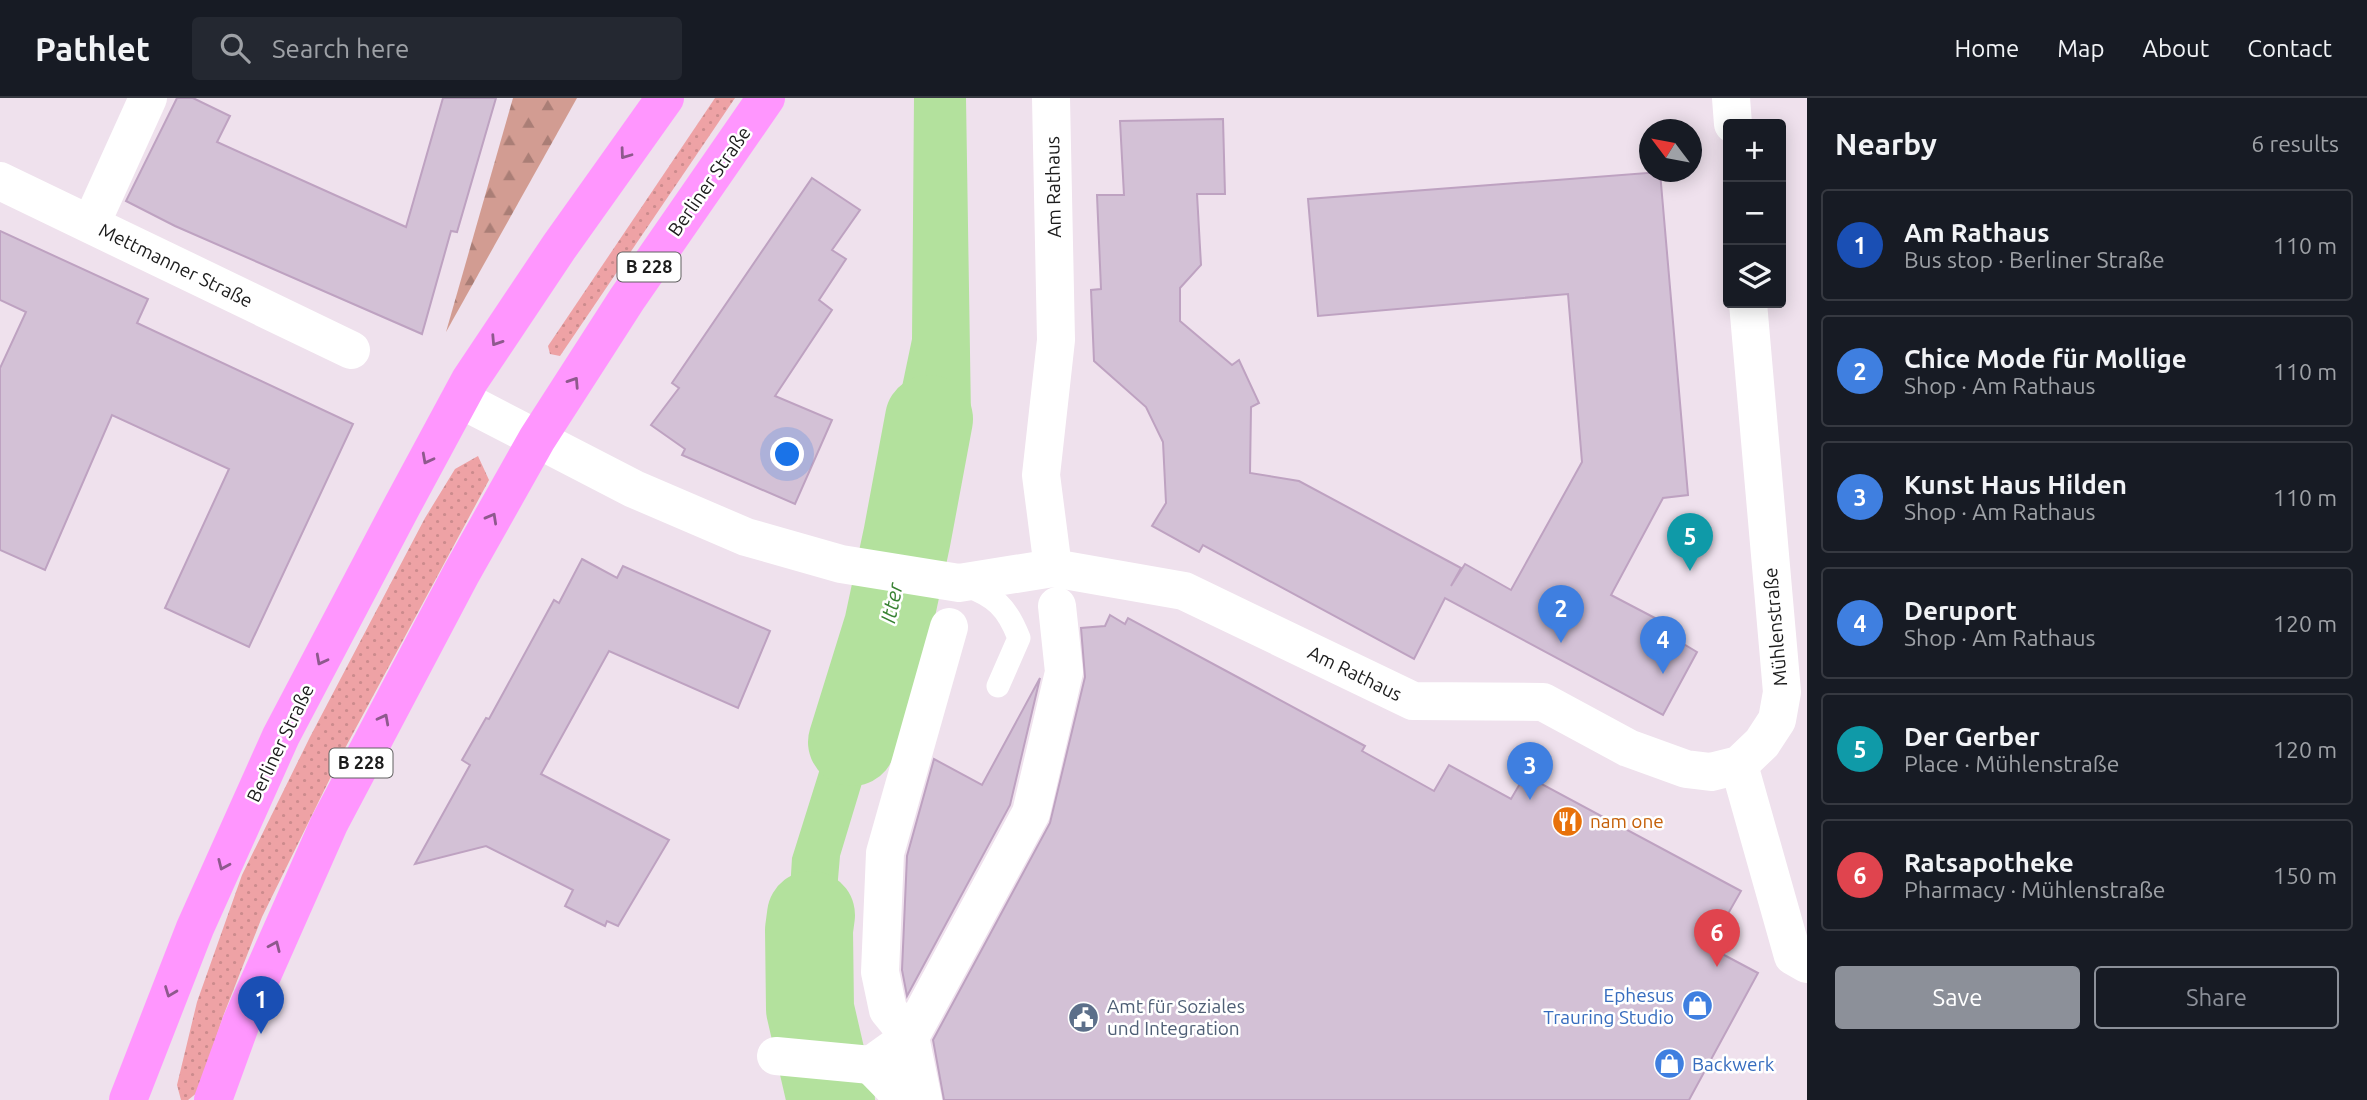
<!DOCTYPE html>
<html lang="en">
<head>
<meta charset="utf-8">
<style>
	:root { --surface:#171b24; --page:#242831; --text:#f1f3f6; --muted:#9ea1a6; --line:#363941; --accent:#8c9099 }
	body { margin:0; font-family:Ubuntu,sans-serif; background:var(--page); color:var(--text) }
	.controls { position:absolute; right:21px; top:21px; display:grid; overflow:hidden; border-radius:7px; box-shadow:0 4px 18px #0003 }
	.controls button { width:63px; height:63px; display:grid; place-items:center; padding:0; border:0; border-bottom:2px solid var(--line); background:var(--surface); color:var(--text); font:35px sans-serif }
	.compass { position:absolute; left:1639px; top:21px; width:63px; height:63px; border-radius:50%; background:var(--surface); box-shadow:0 4px 18px #0003; rotate:302deg }
	.you { position:absolute; left:788px; top:357px; width:24px; height:24px; margin:-18px; border:5px solid #fff; border-radius:50%; background:#1a73e8; box-shadow:0 0 0 10px #1a73e833 }
	.badge { display:grid; place-items:center; width:46px; height:46px; border-radius:50%; background:var(--accent); color:#fff; font-size:23px; font-weight:700 }
	.pin { position:absolute; translate:-50% -58px; filter:drop-shadow(0 2px 4px #0008) }
	.pin::after { content:''; position:absolute; top:37px; width:24px; height:21px; background:inherit; clip-path:polygon(0 0,100% 0,50% 100%) }
	.list { margin:0; padding:0; list-style:none }
	h2 { display:flex; justify-content:space-between; align-items:center; height:91px; margin:0; padding:0 28px; font-size:30px }
	h2 small { font-size:23px; font-weight:400; color:var(--muted) }
	.list li { display:grid; grid-template-columns:46px 1fr auto; gap:21px; align-items:center; box-sizing:border-box; height:112px; margin:0 14px 14px; padding:0 14px; border:2px solid var(--line); border-radius:7px }
	.list b { display:block; font-size:26px; white-space:nowrap }
	.list p { margin:0; font-size:23px; white-space:nowrap; color:var(--muted) }
	.list em { font-size:23px; font-style:normal; color:var(--muted) }
	.actions { display:flex; gap:14px; padding:21px 28px }
	.actions a { flex:1; padding:16px 0; border:2px solid var(--accent); border-radius:7px; text-align:center; font-size:24px; color:var(--accent) }
	.actions .main { background:var(--accent); color:#fff }
	.icon { flex:none; width:38px; height:38px; fill:none; stroke:currentColor; stroke-width:2; stroke-linecap:round; stroke-linejoin:round }
	.map { position:relative; flex:none; width:1807px; height:1002px; overflow:hidden }
	header { display:flex; align-items:center; gap:42px; box-sizing:border-box; height:98px; padding:0 35px; background:var(--surface); border-bottom:2px solid var(--line) }
	header strong { font-size:33px }
	nav { display:flex; gap:38px; margin-inline-start:auto; font-size:24px }
	.search { width:490px; height:63px; background:var(--page); display:flex; align-items:center; gap:18px; box-sizing:border-box; padding:0 24px; border-radius:7px; color:var(--muted); font-size:26px }
	main { display:flex }
	aside { flex:1; background:var(--surface) }
	.map>svg:first-child { display:block }
	.grass { fill:url(#grass-dots) }
	.forest { fill:url(#forest-firs) }
	.water { fill:#b3e19d }
	.lines { fill:none; stroke-linecap:round; stroke-linejoin:round }
	.river { stroke:#b3e19d; stroke-width:88 }
	.building { fill:#d3c1d6; stroke:#bea2c1; stroke-width:2 }
	.lane { stroke:#fff; stroke-width:23 }
	.street { stroke:#fff; stroke-width:38 }
	.primary { stroke:#ff96fe; stroke-width:38 }
	.oneway { stroke:#8e598d }
	.labels { text-anchor:middle; stroke-width:5; stroke-linejoin:round; paint-order:stroke }
	.shield { fill:#fff; stroke:#606060; stroke-width:2 }
	.shield-label { font-size:18px; font-weight:bold; fill:#1c1c1c }
	.street-label { font-size:19px; fill:#1c1c1c; stroke:#fff }
	.food-label { font-size:19px; fill:#c56008; stroke:#fff; text-anchor:start }
	.shop-label { font-size:19px; fill:#366cbe; stroke:#fff; text-anchor:end }
	.service-label { font-size:19px; fill:#4e5e75; stroke:#fff; text-anchor:start }
	.water-label { font-size:21px; font-style:italic; fill:#388233; stroke:#fff }
</style>
</head>
<body>
<header>
<strong>Pathlet</strong>
<div class="search"><svg class="icon" aria-label="search" viewBox="0 0 24 24"><circle cx="10" cy="10" r="6"/><path d="M15 15l6 6"/></svg>Search here</div>
<nav><a>Home</a><a>Map</a><a>About</a><a>Contact</a></nav>
</header>
<main>
<div class="map">
<svg width="1807" height="1002" viewBox="0 0 1807 1002">
	<defs>
		<pattern id="grass-dots" width="8" height="8" patternUnits="userSpaceOnUse" patternTransform="scale(1.75)"><rect width="8" height="8" fill="#eea2a5"/><path d="M2 2h.1M6 6h.1" fill="none" stroke="#cc8b8d" stroke-width="1.8" stroke-linecap="round"/></pattern>
		<pattern id="forest-firs" width="22" height="20" patternUnits="userSpaceOnUse" patternTransform="scale(1.75)"><rect width="22" height="20" fill="#d29c92"/><path d="M5 1l3.5 6h-7zM16 11l3.5 6h-7z" fill="#aa7e76"/></pattern>
	</defs>
	<rect width="100%" height="100%" fill="#efe1ed"/>
	<g class="grass">
		<polygon points="715,0 735,0 560,258 550,256 548,248"/>
		<polygon points="478,358 489,382 343,654 262,819 224,916 198,994 188,1002 181,1002 177,987 197,904 242,777 310,639 425,420 455,371"/>
	</g>
	<polygon class="forest" points="513,0 577,0 446,234"/>
	<g class="water">
		<polygon points="914,0 966,0 971,318 939,446 872,432 912,241"/>
		<polygon points="866,524 908,533 840,758 834,827 838,934 792,940 786,857 792,760"/>
		<polygon points="805,978 852,991 854,1002 810,1002"/>
	</g>
	<g class="lines">
		<g class="river">
			<polyline points="852,644 888,528 907,439 929,321"/>
			<polyline points="811,817 809,832 810,911 831,1002"/>
		</g>
	</g>
	<g class="building">
		<polygon points="177,0 193,0 230,18 217,44 406,129 443,0 496,0 457,134 451,133 422,236 175,128 126,103"/>
		<polygon points="1223,21 1225,96 1197,96 1201,167 1180,190 1180,223 1232,267 1239,262 1259,305 1251,309 1250,375 1299,383 1461,470 1451,488 1465,466 1511,492 1582,364 1568,196 1318,218 1308,101 1660,74 1688,397 1663,400 1611,497 1676,531 1672,539 1697,554 1663,617 1445,500 1414,561 1203,447 1199,454 1152,428 1166,405 1163,344 1146,309 1094,263 1091,192 1101,191 1097,97 1124,97 1120,23"/>
		<polygon points="812,80 860,112 832,152 846,161 819,202 832,212 775,298 832,322 795,406 682,357 685,351 651,327 679,290 672,285"/>
		<polygon points="0,133 148,201 137,225 353,326 249,549 165,510 229,371 112,317 45,472 0,452 0,270 26,214 0,202"/>
		<polygon points="582,461 617,480 623,468 770,533 738,610 609,553 541,676 669,742 618,828 607,823 605,828 565,808 573,792 486,748 415,766 470,667 462,662 486,620 489,621 554,502 559,505"/>
		<polygon points="1110,517 1125,526 1128,520 1256,589 1365,648 1362,653 1434,693 1449,667 1511,701 1525,677 1741,793 1709,849 1758,875 1689,1002 944,1002 933,942 1050,725 1085,579 1081,530 1105,528"/>
		<polygon points="1040,580 1010,707 907,898 902,872 907,758 934,661 982,687"/>
	</g>
	<g class="lines">
		<path class="lane" d="M964 487C995 498 1007 509 1019 540L998 588"/>
		<g class="street">
			<polyline points="1051,0 1056,242 1041,377 1053,470"/>
			<polyline points="1731,0 1733,26"/>
			<polyline points="0,83 351,252"/>
			<polyline points="91,126 148,0"/>
			<polyline points="460,301 634,391 746,439 841,466 959,485 1053,470 1184,493 1413,603 1543,604 1628,650 1686,671 1711,674 1739,667 1762,645 1777,622 1782,594 1748,205"/>
			<polyline points="1739,667 1793,858 1807,866"/>
			<polyline points="776,958 871,967"/>
			<polyline points="905,1002 871,967 910,939 888,912 880,874 885,755 949,529"/>
			<polyline points="923,1002 910,939 1031,715 1064,574 1057,508"/>
		</g>
		<g class="primary">
			<polyline points="128,1002 195,830 281,638 402,408 470,282 559,149 665,0"/>
			<polyline points="213,1002 241,925 329,726 461,476 537,341 627,201 766,0"/>
		</g>
	</g>
	<defs><path id="oneway-chevron" d="M-2-3.5L2.5 0L-2 3.5" fill="none" stroke-width="1.6" stroke-linecap="round" stroke-linejoin="round" transform="scale(1.75)"/></defs>
	<g class="oneway">
		<use href="#oneway-chevron" transform="translate(625 56) rotate(126)"/>
		<use href="#oneway-chevron" transform="translate(496 243) rotate(123)"/>
		<use href="#oneway-chevron" transform="translate(574 284) rotate(-57)"/>
		<use href="#oneway-chevron" transform="translate(427 361) rotate(118)"/>
		<use href="#oneway-chevron" transform="translate(492 420) rotate(-61)"/>
		<use href="#oneway-chevron" transform="translate(321 562) rotate(118)"/>
		<use href="#oneway-chevron" transform="translate(384 621) rotate(-62)"/>
		<use href="#oneway-chevron" transform="translate(223 767) rotate(114)"/>
		<use href="#oneway-chevron" transform="translate(275 848) rotate(-66)"/>
		<use href="#oneway-chevron" transform="translate(170 894) rotate(111)"/>
	</g>
	<defs>
		<symbol id="restaurant-disc" viewBox="-11 -11 22 22"><circle r="9.5" fill="#e8710a" stroke="#fff"/><path d="M-5-6h1v4h1v-4h1v4h1v-4h1v5L-1.5 .5V6h-2V.5L-5-1ZM5-6V6H3V1.5H1.5Q1.5-4 5-6Z" fill="#fff"/></symbol>
		<symbol id="shop-disc" viewBox="-11 -11 22 22"><circle r="9.5" fill="#3f7fe0" stroke="#fff"/><path d="M-5-2.5h2.3a2.7 3.5 0 0 1 5.4 0H5L5.5 6h-11ZM-1.5-2.5h3a1.5 2.3 0 0 0-3 0Z" fill="#fff"/></symbol>
		<symbol id="civic-disc" viewBox="-11 -11 22 22"><circle r="9.5" fill="#5c6f8a" stroke="#fff"/><path d="M-.6-6.5H3V-4.5H.6V-3L4-1V1h2V6H-6V1h2V-1L-.6-3ZM-1.2 2.5V6h2.4V2.5Z" fill="#fff"/></symbol>
	</defs>
	<g fill-rule="evenodd">
		<use href="#restaurant-disc" x="1550" y="706" width="35" height="35"/>
		<use href="#shop-disc" x="1680" y="890" width="35" height="35"/>
		<use href="#civic-disc" x="1066" y="902" width="35" height="35"/>
		<use href="#shop-disc" x="1652" y="948" width="35" height="35"/>
	</g>
	<g class="labels">
		<g class="shield">
			<rect x="617.5" y="154.5" width="63" height="29" rx="5"/>
			<rect x="329.5" y="650.5" width="63" height="29" rx="5"/>
		</g>
		<g class="shield-label">
			<text x="649" y="175">B 228</text>
			<text x="361" y="671">B 228</text>
		</g>
		<g class="street-label">
			<text transform="translate(709 83) rotate(-55)" y="7">Berliner Straße</text>
			<text transform="translate(1053 89) rotate(-91)" y="7">Am Rathaus</text>
			<text transform="translate(176 167) rotate(26)" y="7">Mettmanner Straße</text>
			<text transform="translate(1775 529) rotate(-95)" y="7">Mühlenstraße</text>
			<text transform="translate(1355 575) rotate(26)" y="7">Am Rathaus</text>
			<text transform="translate(280 645) rotate(-64)" y="7">Berliner Straße</text>
		</g>
		<g class="food-label">
			<text x="1590" y="730">nam one</text>
		</g>
		<g class="shop-label">
			<text x="1674" y="904">Ephesus<tspan x="1674" dy="22">Trauring Studio</tspan></text>
			<text x="1692" y="973" text-anchor="start">Backwerk</text>
		</g>
		<g class="service-label">
			<text x="1107" y="915">Amt für Soziales<tspan x="1107" dy="22">und Integration</tspan></text>
		</g>
		<g class="water-label">
			<text transform="translate(892 505) rotate(-78)" y="7">Itter</text>
		</g>
	</g>
</svg>
<div class="controls">
<button>+</button>
<button>−</button>
<button><svg class="icon" aria-label="layers" viewBox="0 0 24 24"><path d="M12 4l9 5-9 5-9-5zM3 14l9 5 9-5"/></svg></button>
</div>
<svg class="compass" viewBox="-18 -18 36 36"><path d="M0-13l5 13h-10z" fill="#e53935"/><path d="M0 13l5-13h-10z" fill="#9ea1a6"/></svg>
<div class="you"></div>
<div class="pin badge" style="left:261px;top:936px;background:#1a4fb4">1</div>
<div class="pin badge" style="left:1561px;top:545px;background:#3f7fe0">2</div>
<div class="pin badge" style="left:1530px;top:702px;background:#3f7fe0">3</div>
<div class="pin badge" style="left:1663px;top:576px;background:#3f7fe0">4</div>
<div class="pin badge" style="left:1690px;top:473px;background:#0f9aa8">5</div>
<div class="pin badge" style="left:1717px;top:869px;background:#e0444e">6</div>
</div>
<aside>
<h2>Nearby<small>6 results</small></h2>
<ul class="list">
<li><span class="badge" style="background:#1a4fb4">1</span><div><b>Am Rathaus</b><p>Bus stop · Berliner Straße</p></div><em>110 m</em></li>
<li><span class="badge" style="background:#3f7fe0">2</span><div><b>Chice Mode für Mollige</b><p>Shop · Am Rathaus</p></div><em>110 m</em></li>
<li><span class="badge" style="background:#3f7fe0">3</span><div><b>Kunst Haus Hilden</b><p>Shop · Am Rathaus</p></div><em>110 m</em></li>
<li><span class="badge" style="background:#3f7fe0">4</span><div><b>Deruport</b><p>Shop · Am Rathaus</p></div><em>120 m</em></li>
<li><span class="badge" style="background:#0f9aa8">5</span><div><b>Der Gerber</b><p>Place · Mühlenstraße</p></div><em>120 m</em></li>
<li><span class="badge" style="background:#e0444e">6</span><div><b>Ratsapotheke</b><p>Pharmacy · Mühlenstraße</p></div><em>150 m</em></li>
</ul>
<div class="actions"><a class="main">Save</a><a>Share</a></div>
</aside>
</main>
</body>
</html>
